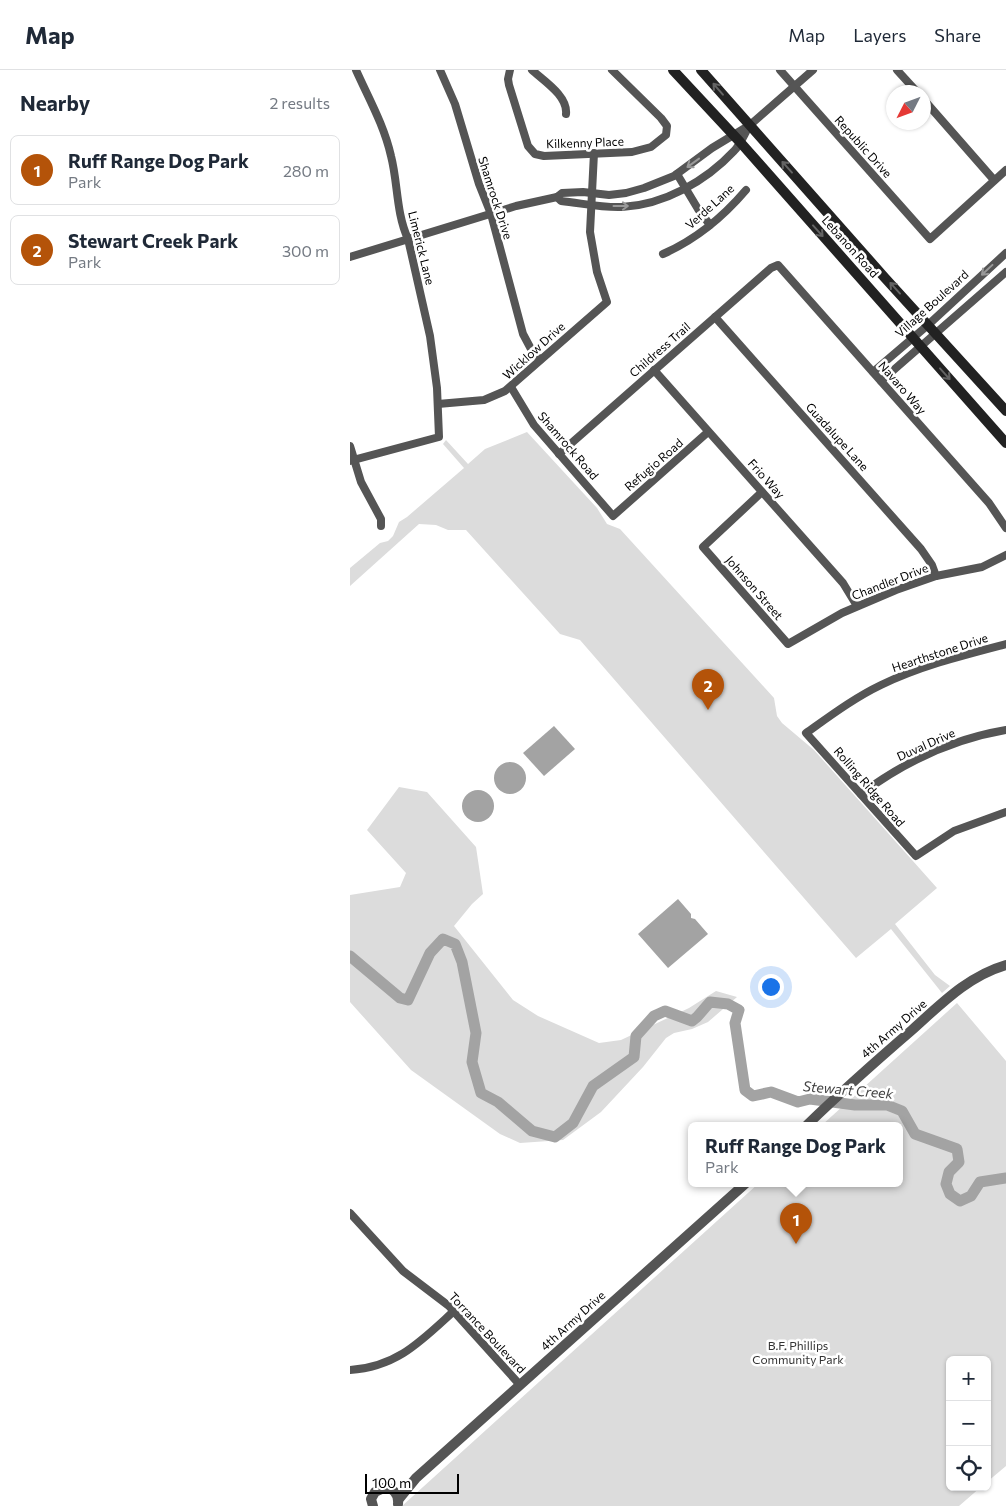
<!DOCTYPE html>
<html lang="en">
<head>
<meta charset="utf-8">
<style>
	:root { --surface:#fff; --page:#f6f6f7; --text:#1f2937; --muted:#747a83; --line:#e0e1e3; --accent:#b45309 }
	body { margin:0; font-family:Commissioner,sans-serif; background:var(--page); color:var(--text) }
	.controls { position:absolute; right:15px; bottom:15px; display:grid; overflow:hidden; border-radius:8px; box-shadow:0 1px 4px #0004 }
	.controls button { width:45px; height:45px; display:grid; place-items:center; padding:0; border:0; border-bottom:1px solid var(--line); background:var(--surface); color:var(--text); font:25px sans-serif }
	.compass { position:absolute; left:536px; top:15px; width:45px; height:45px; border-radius:50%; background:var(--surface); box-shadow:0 1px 4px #0004; rotate:228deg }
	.scale { position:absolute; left:15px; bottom:12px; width:94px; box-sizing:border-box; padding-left:5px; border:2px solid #000; border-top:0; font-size:14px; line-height:18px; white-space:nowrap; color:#000; -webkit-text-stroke:4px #fff; paint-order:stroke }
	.you { position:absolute; left:420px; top:916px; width:18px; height:18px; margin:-12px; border:4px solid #fff; border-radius:50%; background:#1a73e8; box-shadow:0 0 0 8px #1a73e833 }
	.badge { display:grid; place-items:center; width:32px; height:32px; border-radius:50%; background:var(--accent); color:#fff; font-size:16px; font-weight:700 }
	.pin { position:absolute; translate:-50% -41px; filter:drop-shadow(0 1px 2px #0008) }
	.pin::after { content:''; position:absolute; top:26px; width:18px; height:15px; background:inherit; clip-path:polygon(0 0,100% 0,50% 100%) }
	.popup { position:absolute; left:338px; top:1052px; width:215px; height:65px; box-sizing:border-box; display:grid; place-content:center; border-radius:8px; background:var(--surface); filter:drop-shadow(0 1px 4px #0005); font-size:16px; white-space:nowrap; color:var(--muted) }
	.popup b { font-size:19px; color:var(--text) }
	.popup::after { content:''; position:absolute; left:50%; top:100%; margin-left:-10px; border:10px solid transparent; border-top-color:var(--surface) }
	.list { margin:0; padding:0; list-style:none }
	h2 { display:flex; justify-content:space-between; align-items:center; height:65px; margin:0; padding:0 20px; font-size:21px }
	h2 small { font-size:16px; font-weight:400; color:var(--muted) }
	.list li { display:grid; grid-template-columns:32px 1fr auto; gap:15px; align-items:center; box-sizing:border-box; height:70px; margin:0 10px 10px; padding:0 10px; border:1px solid var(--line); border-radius:8px }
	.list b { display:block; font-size:19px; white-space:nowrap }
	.list p { margin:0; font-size:16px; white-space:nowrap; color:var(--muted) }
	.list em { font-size:16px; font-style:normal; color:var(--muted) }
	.icon { flex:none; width:28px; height:28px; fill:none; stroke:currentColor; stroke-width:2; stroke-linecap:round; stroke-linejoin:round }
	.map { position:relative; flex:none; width:656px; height:1436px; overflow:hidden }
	header { display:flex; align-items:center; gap:30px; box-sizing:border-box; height:70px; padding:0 25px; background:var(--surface); border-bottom:1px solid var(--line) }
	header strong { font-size:24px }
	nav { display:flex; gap:28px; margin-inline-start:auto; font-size:18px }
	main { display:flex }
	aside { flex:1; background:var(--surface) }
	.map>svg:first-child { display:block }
	.green { fill:#dcdcdc }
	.water { fill:#a3a3a3 }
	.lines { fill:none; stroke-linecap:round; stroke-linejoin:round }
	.river { stroke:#a3a3a3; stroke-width:11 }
	.minor { stroke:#555; stroke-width:8 }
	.tertiary { stroke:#555; stroke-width:10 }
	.secondary { stroke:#222; stroke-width:10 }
	.oneway { stroke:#646464 }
	.oneway2 { stroke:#999 }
	.labels { text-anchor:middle; stroke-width:5; stroke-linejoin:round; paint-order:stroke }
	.street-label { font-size:12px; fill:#000; stroke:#fff }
	.park-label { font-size:12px; fill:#333; stroke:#fff }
	.water-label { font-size:14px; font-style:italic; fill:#444; stroke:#fff }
</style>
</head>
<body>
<header>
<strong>Map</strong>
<nav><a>Map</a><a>Layers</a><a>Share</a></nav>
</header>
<main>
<aside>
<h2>Nearby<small>2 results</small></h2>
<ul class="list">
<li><span class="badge">1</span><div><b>Ruff Range Dog Park</b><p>Park</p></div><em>280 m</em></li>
<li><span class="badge">2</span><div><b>Stewart Creek Park</b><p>Park</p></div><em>300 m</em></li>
</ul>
</aside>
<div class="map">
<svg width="656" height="1436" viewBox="0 0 656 1436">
	<rect width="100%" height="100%" fill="#fff"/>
	<g class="green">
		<polygon points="177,362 247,438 257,454 270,459 424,628 427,646 432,653 464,680 587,818 545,854 585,905 600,916 592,923 541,859 506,888 230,570 210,564 116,460 98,460 86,455 69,454 0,516 0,498 30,473 38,471 43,466 49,452 57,447 114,398 93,374 96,370 118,394 135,379"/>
		<polygon points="49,717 77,722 126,777 133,824 122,834 104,856 163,930 188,946 249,973 271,970 339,938 366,921 387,927 358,952 342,959 324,963 316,968 293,997 251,1042 213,1070 170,1073 150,1064 61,1000 0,932 0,825 50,817 56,803 17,760"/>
		<polygon points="607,933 656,991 656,1396 637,1412 637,1290 600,1290 600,1417 631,1417 609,1436 52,1436 409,1113 550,1113 550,1055 472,1055"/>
	</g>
	<g class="water">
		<polygon points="204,656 225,679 194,706 173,683"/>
		<circle cx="160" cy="708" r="16"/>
		<circle cx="128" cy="736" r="16"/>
		<polygon points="328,829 341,844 341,848 345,849 358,864 318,898 288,864"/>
	</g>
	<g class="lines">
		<polyline class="river" points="0,886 50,928 58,930 80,883 93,869 105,874 112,892 126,963 122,992 131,1023 148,1032 182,1061 205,1067 223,1053 243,1016 284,987 286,966 304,946 315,941 342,951 347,947 360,932 378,934 389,940 385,953 395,1020 403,1026 421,1022 448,1032 460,1029 505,1035 537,1035 552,1041 565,1064 607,1079 609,1092 599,1102 596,1114 600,1124 610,1131 621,1126 630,1112 656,1108"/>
		<g class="minor">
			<polyline points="90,0 105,34 129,114 141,144 173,264 181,279 190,290"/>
			<polyline points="160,0 158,9 159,15 178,76 185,84 194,86 282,82 301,77 316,65 317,56 311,48 262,0"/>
			<path d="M182 0C194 11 218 26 216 44"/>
			<polyline points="430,0 580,169 656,100"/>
			<polyline points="547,0 567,22"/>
			<polyline points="574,30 644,110"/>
			<polyline points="327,104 348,139 360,155"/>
			<path d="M207 127 211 131C231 133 252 138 272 137 314 135 356 111 384 81 390 75 394 65 398 58"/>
			<path d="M313 184C345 170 373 147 396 120"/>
			<polyline points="0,187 166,136 207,127 212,123 233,122 259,125 276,123 294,118 324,106 362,78 400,55 463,0"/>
			<polyline points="365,247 571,479 582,495 586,506"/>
			<polyline points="304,300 493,513 507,536"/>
			<polyline points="523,302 578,255 656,183"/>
			<polyline points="531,311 656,202"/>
			<polyline points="161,317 184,355 263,446 358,362"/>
			<polyline points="88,334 134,330 155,321 257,232 247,202 240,162 244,83"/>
			<polyline points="0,376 11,412 31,449 31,456"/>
			<polyline points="209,384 421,198 428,195 639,433 656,458"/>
			<path d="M0 391 89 367 87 318 80 266 58 169C46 143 48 113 41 86 34 55 19 29 6 0"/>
			<polyline points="412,422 353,477 438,574 492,543 546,520 586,506 632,497 656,485"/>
			<path d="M656 574C614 585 570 596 531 615 504 628 480 646 456 663L566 786 604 761 656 742"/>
			<path d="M511 724C554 692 603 669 656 660"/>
			<polyline points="0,1143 53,1201 99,1236 170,1315"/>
			<path d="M0 1300C47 1297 71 1271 104 1241"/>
		</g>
		<g class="tertiary">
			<path d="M457 1055C491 1022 526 991 562 960 591 934 618 906 656 895"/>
			<polyline points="48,1430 66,1408 396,1113"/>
			<path d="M23 1436 21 1429 25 1422 36 1417C44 1419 49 1425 48 1434"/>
		</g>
		<g class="secondary">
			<polyline points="323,0 390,72 656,373"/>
			<polyline points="351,0 535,208 656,341"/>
		</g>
	</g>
	<defs><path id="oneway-shaft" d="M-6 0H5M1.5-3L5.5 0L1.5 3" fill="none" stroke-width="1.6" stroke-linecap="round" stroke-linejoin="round" transform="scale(1.25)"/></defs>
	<g class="oneway">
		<use href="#oneway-shaft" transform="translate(368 19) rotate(-131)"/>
		<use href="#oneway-shaft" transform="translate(437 97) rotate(-132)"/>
		<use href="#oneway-shaft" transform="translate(468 161) rotate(48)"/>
		<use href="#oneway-shaft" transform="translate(545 218) rotate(-132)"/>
		<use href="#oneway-shaft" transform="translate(595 304) rotate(48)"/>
	</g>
	<g class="oneway2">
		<use href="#oneway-shaft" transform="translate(343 93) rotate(144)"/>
		<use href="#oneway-shaft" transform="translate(271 136)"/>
		<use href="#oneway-shaft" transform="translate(637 200) rotate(137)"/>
	</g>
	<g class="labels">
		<g class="street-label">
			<text transform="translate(235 73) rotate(-2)" y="4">Kilkenny Place</text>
			<text transform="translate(513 77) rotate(48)" y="4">Republic Drive</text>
			<text transform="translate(145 128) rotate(72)" y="4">Shamrock Drive</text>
			<text transform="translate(360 137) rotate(-42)" y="4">Verde Lane</text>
			<text transform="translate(500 177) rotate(48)" y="4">Lebanon Road</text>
			<text transform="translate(71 178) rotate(76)" y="4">Limerick Lane</text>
			<text transform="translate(582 234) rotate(-42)" y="4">Village Boulevard</text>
			<text transform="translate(310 280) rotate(-41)" y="4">Childress Trail</text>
			<text transform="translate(184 281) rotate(-42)" y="4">Wicklow Drive</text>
			<text transform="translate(552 318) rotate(49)" y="4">Navaro Way</text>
			<text transform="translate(487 367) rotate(48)" y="4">Guadalupe Lane</text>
			<text transform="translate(218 376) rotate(49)" y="4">Shamrock Road</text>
			<text transform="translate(304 395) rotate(-41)" y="4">Refugio Road</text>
			<text transform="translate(416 409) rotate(48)" y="4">Frio Way</text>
			<text transform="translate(540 512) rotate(-21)" y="4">Chandler Drive</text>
			<text transform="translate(404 518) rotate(49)" y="4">Johnson Street</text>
			<text transform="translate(590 583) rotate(-18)" y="4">Hearthstone Drive</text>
			<text transform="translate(576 675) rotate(-24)" y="4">Duval Drive</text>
			<text transform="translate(519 717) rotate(49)" y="4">Rolling Ridge Road</text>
			<text transform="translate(544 959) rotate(-41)" y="4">4th Army Drive</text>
			<text transform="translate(223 1251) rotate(-42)" y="4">4th Army Drive</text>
			<text transform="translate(137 1263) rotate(47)" y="4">Torrance Boulevard</text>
		</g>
		<g class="park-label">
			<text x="448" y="1280">B.F. Phillips<tspan x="448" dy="14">Community Park</tspan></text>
		</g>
		<g class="water-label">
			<text transform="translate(498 1020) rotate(5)" y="5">Stewart Creek</text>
		</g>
	</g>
</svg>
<div class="controls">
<button>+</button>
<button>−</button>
<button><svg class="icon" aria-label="locate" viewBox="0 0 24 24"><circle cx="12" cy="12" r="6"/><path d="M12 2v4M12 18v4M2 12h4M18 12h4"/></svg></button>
</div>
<svg class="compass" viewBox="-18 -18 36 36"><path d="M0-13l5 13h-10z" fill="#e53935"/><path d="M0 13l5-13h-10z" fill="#747a83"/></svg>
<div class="scale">100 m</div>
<div class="you"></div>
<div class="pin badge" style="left:446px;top:1174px">1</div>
<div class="popup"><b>Ruff Range Dog Park</b>Park</div>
<div class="pin badge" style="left:358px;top:640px">2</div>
</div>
</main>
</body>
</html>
